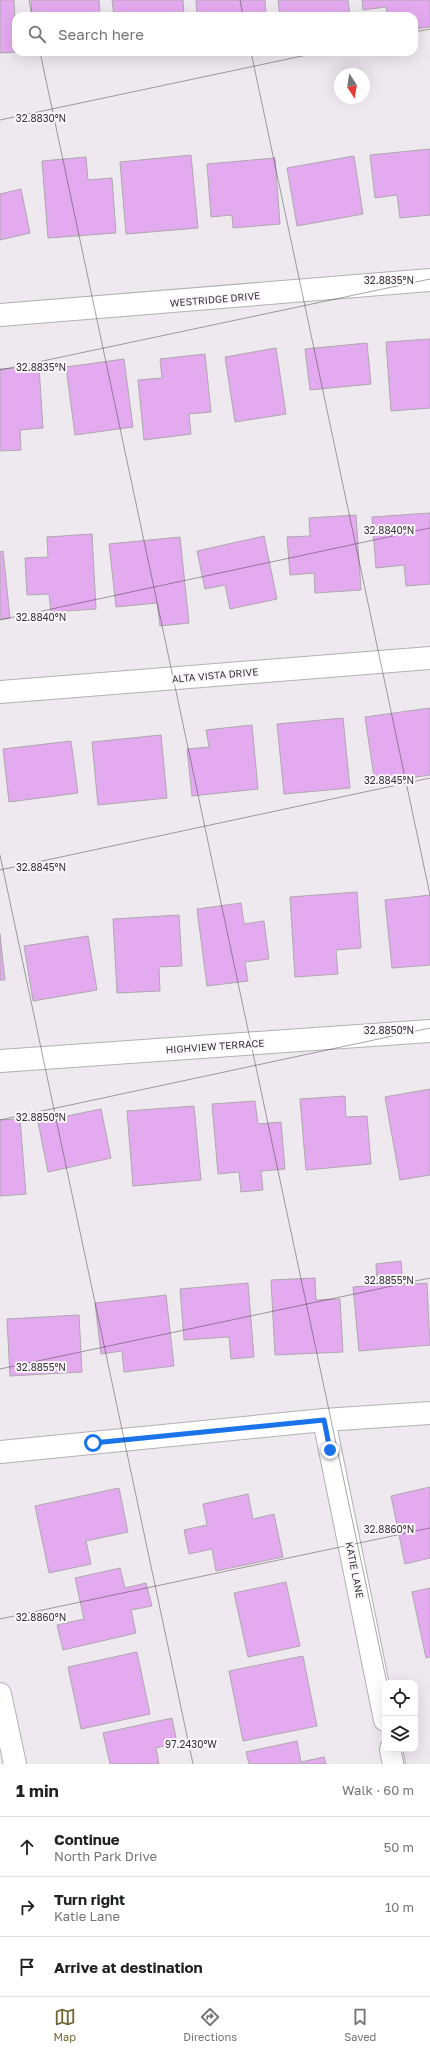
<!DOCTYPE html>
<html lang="en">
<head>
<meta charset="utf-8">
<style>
	:root { --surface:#fff; --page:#f2f2f2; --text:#202124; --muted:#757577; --line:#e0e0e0; --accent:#726734 }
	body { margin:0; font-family:"Golos Text",sans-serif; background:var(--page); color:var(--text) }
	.controls { position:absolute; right:12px; bottom:12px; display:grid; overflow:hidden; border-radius:8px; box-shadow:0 4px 16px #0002 }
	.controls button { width:36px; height:36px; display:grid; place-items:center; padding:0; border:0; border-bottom:1px solid var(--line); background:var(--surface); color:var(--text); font:20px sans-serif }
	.compass { position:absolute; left:334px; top:68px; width:36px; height:36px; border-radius:50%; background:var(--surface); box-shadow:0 4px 16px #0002; rotate:168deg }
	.stop { position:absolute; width:12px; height:12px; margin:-9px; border:3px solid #1a73e8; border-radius:50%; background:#fff }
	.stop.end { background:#1a73e8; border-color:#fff; box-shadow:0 1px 4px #0008 }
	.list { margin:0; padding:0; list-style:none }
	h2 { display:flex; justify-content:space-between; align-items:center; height:52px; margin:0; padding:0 16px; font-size:17px }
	h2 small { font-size:13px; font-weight:400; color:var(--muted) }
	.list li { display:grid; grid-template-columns:26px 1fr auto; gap:12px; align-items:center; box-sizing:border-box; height:60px; padding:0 16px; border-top:1px solid var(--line) }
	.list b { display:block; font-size:15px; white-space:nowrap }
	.list p { margin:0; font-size:13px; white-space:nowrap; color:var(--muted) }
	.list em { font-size:13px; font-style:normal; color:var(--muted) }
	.icon { flex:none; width:22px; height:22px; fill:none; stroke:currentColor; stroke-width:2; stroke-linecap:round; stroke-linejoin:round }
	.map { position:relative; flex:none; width:430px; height:1764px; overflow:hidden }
	.search { position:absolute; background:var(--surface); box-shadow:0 4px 16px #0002; left:12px; right:12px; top:12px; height:44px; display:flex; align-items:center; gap:10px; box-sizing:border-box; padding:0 14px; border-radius:12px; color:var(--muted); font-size:15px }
	.sheet { height:232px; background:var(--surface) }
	nav { display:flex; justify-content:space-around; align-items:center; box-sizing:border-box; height:56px; border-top:1px solid var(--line); background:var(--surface); font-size:11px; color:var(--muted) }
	nav a { display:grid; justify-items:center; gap:2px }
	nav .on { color:var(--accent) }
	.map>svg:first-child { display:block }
	.building { fill:#e4aaef; stroke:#aea9ae }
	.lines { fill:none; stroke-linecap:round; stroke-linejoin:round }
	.minor-casing { stroke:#b4afb5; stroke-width:24 }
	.tertiary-casing { stroke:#b4afb5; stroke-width:24 }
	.minor { stroke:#fff; stroke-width:22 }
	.tertiary { stroke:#fff; stroke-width:22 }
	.route { stroke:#1a73e8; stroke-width:5 }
	.ticks { fill:none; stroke:#373537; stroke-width:1; stroke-opacity:0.45 }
	.labels { text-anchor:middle; stroke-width:4; stroke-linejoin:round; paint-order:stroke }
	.street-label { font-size:10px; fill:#373537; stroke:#fbf6fc }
	.ticks-label { font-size:10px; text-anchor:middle; fill:#373537; stroke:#fbf6fc; stroke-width:4; stroke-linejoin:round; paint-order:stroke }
</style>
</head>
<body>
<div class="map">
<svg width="430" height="1764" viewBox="0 0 430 1764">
	<rect width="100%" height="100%" fill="#eee9ef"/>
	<g class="building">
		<polygon points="0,0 14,0 17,52 0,53"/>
		<polygon points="31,0 99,0 100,16 32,16"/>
		<polygon points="112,0 183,0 184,16 114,16"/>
		<polygon points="196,0 265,0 266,16 197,16"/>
		<polygon points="278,0 348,0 350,16 280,16"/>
		<polygon points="362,0 430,0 430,27 414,29 414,16 387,16 386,7 363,10"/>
		<polygon points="430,149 430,215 400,218 397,195 375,198 370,155"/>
		<polygon points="191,155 198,228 126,234 120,162"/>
		<polygon points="354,156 363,214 297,226 287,168"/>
		<polygon points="86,157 88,180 112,178 116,233 48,238 42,161"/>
		<polygon points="275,158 280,224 233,228 232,215 211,217 207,164"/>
		<polygon points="21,189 30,233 0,240 0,194"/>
		<polygon points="430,339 430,408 391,411 386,342"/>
		<polygon points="367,343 371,384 310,390 305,349"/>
		<polygon points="276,348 286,414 235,422 225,357"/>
		<polygon points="205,354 211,412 189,414 191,434 144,440 138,380 162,378 160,359"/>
		<polygon points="124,359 133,427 75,435 66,367"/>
		<polygon points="39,367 43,428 20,430 21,450 0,451 0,369"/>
		<polygon points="430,513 430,584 406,586 404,565 376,568 372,517"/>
		<polygon points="356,515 361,590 315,593 314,573 290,575 287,537 310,536 309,518"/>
		<polygon points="92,534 96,609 51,612 49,594 27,595 25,558 48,557 47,537"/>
		<polygon points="264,536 277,599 230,609 225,585 205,589 197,551"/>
		<polygon points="180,537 189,623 160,626 157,603 116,607 109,544"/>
		<polygon points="3,551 10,618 0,619 0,552"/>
		<polygon points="430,708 430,775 375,783 365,717"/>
		<polygon points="343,718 350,788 284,794 277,724"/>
		<polygon points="252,725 258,789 192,796 187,749 209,747 206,730"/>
		<polygon points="161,735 167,798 98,805 92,742"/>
		<polygon points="71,741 78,793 9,802 3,749"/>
		<polygon points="357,892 361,948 336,950 338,974 295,977 290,897"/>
		<polygon points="430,895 430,965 392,968 385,900"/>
		<polygon points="241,903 244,924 264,921 269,959 245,962 248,981 207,986 197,909"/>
		<polygon points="179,915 182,966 159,967 160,991 117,993 113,919"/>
		<polygon points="0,934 5,980 0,980"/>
		<polygon points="88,936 97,990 33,1001 24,946"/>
		<polygon points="430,1089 430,1175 400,1180 385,1097"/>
		<polygon points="345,1096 346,1117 367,1116 371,1164 306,1170 300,1099"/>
		<polygon points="255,1101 258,1124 281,1122 285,1169 261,1171 263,1190 241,1192 239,1172 218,1174 212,1104"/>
		<polygon points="194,1106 201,1180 133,1186 127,1111"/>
		<polygon points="101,1109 111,1158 48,1172 38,1122"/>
		<polygon points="20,1119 26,1194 0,1196 0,1120"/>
		<polygon points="401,1261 403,1285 427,1283 430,1345 359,1351 353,1287 377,1285 376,1264"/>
		<polygon points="315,1278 316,1300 340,1299 343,1352 275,1355 271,1280"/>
		<polygon points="248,1283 254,1357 231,1359 229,1337 184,1340 180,1289"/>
		<polygon points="166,1295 174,1366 124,1372 122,1351 101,1354 95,1303"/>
		<polygon points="79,1315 82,1372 10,1376 7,1319"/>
		<polygon points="430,1487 430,1558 405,1564 391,1496"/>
		<polygon points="119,1488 128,1532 86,1541 91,1564 49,1573 35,1506"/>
		<polygon points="248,1494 253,1519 274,1514 283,1557 216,1571 212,1549 189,1554 184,1530 207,1525 203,1504"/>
		<polygon points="120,1568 125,1588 146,1583 152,1606 131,1610 136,1633 63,1650 57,1625 84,1619 75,1578"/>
		<polygon points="286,1582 300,1646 248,1657 234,1593"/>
		<polygon points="430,1588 430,1657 426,1658 412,1592"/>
		<polygon points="137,1652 150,1714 81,1729 68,1667"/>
		<polygon points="303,1656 317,1726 243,1741 229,1671"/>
		<polygon points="172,1718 177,1743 156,1748 159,1764 110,1764 103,1733"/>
		<polygon points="297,1741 301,1762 324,1757 326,1764 249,1764 246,1752"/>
	</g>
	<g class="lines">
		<defs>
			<g id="minor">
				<polyline points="0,315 430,280"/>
				<polyline points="0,692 430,658"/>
				<polyline points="0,1061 430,1031"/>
				<polyline points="324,1420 385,1720"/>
				<polyline points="0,1694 15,1764"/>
				<polyline points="391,1749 394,1764"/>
			</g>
			<polyline id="tertiary" points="0,1452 324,1420 430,1413"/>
		</defs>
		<use href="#minor" class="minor-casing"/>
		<use href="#tertiary" class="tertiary-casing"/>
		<use href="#minor" class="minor"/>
		<use href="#tertiary" class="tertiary"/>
	</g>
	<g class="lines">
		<polyline class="route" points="93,1443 324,1420 330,1450"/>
	</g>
	<path class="ticks" d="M29 0 32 16M240 0 243 16M414 32 430 29M40 52 387 1683M251 52 430 895M0 120 321 52M0 370 430 279M0 620 430 528M0 855 193 1764M0 870 430 778M0 1120 430 1028M0 1369 430 1278M0 1619 430 1528M401 1749 404 1764"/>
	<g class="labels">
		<g class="street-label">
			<text transform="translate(215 299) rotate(-5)" y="4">WESTRIDGE DRIVE</text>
			<text transform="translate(215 675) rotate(-5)" y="4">ALTA VISTA DRIVE</text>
			<text transform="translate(215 1046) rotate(-4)" y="4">HIGHVIEW TERRACE</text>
			<text transform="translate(355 1570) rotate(79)" y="4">KATIE LANE</text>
		</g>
	</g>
	<g class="ticks-label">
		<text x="41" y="122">32.8830°N</text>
		<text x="389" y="284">32.8835°N</text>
		<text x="41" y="371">32.8835°N</text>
		<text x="389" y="534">32.8840°N</text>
		<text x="41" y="621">32.8840°N</text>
		<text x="389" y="784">32.8845°N</text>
		<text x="41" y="871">32.8845°N</text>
		<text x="389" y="1034">32.8850°N</text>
		<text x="41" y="1121">32.8850°N</text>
		<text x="389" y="1284">32.8855°N</text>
		<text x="41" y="1371">32.8855°N</text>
		<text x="389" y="1533">32.8860°N</text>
		<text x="41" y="1621">32.8860°N</text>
		<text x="191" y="1748">97.2430°W</text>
	</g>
</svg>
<div class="controls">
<button><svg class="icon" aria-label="locate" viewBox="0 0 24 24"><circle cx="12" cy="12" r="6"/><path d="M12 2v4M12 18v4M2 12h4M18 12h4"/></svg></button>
<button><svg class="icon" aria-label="layers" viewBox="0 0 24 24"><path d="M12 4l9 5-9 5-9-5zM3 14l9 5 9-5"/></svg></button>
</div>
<svg class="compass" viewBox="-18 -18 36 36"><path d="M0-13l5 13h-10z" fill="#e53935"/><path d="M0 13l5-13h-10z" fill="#757577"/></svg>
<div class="stop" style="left:93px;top:1443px"></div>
<div class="stop end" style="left:330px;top:1450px"></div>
<div class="search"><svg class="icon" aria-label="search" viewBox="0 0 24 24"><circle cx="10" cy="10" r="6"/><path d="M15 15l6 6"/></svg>Search here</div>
</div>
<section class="sheet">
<h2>1 min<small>Walk · 60 m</small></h2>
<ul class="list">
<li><svg class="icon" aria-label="ahead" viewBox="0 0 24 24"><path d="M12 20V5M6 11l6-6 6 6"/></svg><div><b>Continue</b><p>North Park Drive</p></div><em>50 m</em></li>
<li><svg class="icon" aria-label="right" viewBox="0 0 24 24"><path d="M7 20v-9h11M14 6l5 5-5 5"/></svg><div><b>Turn right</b><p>Katie Lane</p></div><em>10 m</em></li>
<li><svg class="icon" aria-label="arrive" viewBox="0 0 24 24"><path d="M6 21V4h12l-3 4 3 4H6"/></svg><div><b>Arrive at destination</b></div></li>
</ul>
</section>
<nav>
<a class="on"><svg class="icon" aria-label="map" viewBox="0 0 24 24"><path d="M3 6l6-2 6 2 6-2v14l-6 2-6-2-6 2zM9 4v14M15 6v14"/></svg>Map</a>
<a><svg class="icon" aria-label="directions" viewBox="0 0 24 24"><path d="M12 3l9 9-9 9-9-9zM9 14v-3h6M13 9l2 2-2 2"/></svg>Directions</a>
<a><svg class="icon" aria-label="saved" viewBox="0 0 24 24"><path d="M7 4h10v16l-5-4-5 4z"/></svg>Saved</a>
</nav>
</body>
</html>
